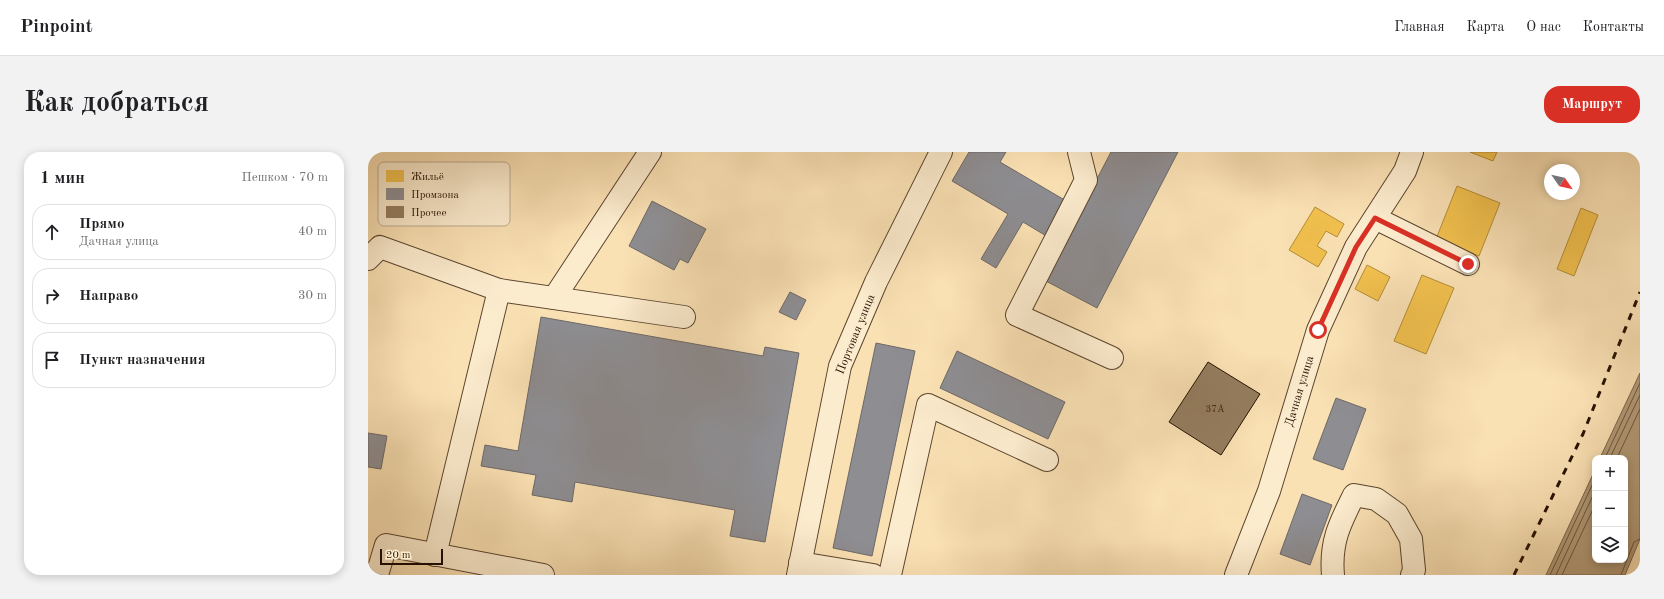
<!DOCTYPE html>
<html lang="ru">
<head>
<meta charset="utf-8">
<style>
	:root { --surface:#fff; --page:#f2f2f2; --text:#202124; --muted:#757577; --line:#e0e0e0; --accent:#d93025 }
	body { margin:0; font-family:"Old Standard TT",serif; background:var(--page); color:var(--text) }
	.controls { position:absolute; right:12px; bottom:12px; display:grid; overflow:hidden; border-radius:8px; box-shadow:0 2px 10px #0003 }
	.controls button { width:36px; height:36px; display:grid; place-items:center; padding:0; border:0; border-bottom:1px solid var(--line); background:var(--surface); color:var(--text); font:20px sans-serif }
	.compass { position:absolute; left:1176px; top:12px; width:36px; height:36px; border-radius:50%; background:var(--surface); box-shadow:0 2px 10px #0003; rotate:124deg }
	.scale { position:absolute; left:12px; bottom:10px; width:63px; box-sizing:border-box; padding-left:4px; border:2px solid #261102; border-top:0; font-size:11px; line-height:14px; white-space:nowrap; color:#261102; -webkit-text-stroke:3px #fcecce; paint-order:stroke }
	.stop { position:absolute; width:12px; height:12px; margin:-9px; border:3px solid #d93025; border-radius:50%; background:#fff }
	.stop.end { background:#d93025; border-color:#fff; box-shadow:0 1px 4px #0008 }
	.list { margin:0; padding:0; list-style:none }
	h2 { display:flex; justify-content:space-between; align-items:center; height:52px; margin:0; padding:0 16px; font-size:17px }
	h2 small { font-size:13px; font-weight:400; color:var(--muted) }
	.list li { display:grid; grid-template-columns:26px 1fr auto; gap:12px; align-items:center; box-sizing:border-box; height:56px; margin:0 8px 8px; padding:0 8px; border:1px solid var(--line); border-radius:16px }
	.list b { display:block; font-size:15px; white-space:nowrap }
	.list p { margin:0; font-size:13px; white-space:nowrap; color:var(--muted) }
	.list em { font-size:13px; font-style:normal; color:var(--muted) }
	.icon { flex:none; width:22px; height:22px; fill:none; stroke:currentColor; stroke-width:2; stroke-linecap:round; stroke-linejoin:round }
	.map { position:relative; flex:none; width:1272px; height:423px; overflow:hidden; border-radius:16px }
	header { display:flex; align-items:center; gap:24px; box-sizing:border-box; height:56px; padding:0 20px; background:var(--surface); border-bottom:1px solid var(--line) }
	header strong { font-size:19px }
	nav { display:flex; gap:22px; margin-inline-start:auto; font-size:14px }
	.intro { display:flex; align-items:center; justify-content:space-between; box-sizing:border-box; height:96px; padding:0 24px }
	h1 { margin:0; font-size:28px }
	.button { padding:10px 18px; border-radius:16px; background:var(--accent); color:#fff; font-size:14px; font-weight:700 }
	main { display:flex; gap:24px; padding:0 24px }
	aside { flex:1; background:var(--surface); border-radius:16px; box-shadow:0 2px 10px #0003 }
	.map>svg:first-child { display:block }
	.water { fill:#b29a77; stroke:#7a6348 }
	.homes { fill:#f2c14e; stroke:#b58c37 }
	.industry { fill:#8d8d92; stroke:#6e6867 }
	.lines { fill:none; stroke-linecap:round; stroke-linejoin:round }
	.shore { stroke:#6c563c; stroke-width:1 }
	.building { fill:#947d5f; stroke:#261102 }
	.minor-casing { stroke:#5b452e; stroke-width:24 }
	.minor { stroke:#fcecce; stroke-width:22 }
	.rail { stroke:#261102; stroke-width:3; stroke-dasharray:7 7; stroke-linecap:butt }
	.route { stroke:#d93025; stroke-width:5 }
	.labels { text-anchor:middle; stroke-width:4; stroke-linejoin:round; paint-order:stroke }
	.number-label { font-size:10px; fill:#422c19 }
	.street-label { font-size:12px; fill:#261102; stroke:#fcecce }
	.key { fill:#fcecce; stroke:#bcaa91; stroke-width:1 }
	.key-label { font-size:11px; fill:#261102 }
</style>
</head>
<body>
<header>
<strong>Pinpoint</strong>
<nav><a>Главная</a><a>Карта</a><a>О нас</a><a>Контакты</a></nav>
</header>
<div class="intro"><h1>Как добраться</h1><a class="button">Маршрут</a></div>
<main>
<aside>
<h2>1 мин<small>Пешком · 70 m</small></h2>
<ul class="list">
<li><svg class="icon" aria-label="ahead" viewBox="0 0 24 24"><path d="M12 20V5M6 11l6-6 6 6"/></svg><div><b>Прямо</b><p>Дачная улица</p></div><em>40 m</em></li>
<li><svg class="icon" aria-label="right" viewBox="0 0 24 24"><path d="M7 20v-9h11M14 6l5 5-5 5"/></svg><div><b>Направо</b></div><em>30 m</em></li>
<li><svg class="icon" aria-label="arrive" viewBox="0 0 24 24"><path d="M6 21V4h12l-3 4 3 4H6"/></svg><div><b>Пункт назначения</b></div></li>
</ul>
</aside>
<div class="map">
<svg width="1272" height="423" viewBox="0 0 1272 423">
	<rect width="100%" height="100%" fill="#fae1b4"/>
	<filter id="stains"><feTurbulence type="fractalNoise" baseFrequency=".005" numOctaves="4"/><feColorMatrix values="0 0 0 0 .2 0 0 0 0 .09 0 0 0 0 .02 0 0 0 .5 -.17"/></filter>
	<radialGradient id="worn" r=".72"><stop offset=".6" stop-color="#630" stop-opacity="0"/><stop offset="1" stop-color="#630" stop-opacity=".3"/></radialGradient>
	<polygon class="water" points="1272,221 1272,387 1257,423 1178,423 1227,318 1227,408 1257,408 1257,306 1232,306"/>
	<g class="homes">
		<polygon points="1102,0 1129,0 1125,9"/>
		<polygon points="1089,34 1132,51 1111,104 1068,87"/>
		<polygon points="947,55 976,72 969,85 958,79 949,94 959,100 950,115 921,98"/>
		<polygon points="1213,56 1230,63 1206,124 1189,117"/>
		<polygon points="999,113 1022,125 1010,149 987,137"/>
		<polygon points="1054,123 1086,136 1058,202 1026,189"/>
	</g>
	<g class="industry">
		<polygon points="601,0 638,0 632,10 700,50 680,85 655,70 628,116 613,107 640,62 584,29"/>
		<polygon points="743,0 810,0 729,156 676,128"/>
		<polygon points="284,49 338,77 320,111 312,107 306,118 261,94"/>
		<polygon points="422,140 438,148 428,168 411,160"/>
		<polygon points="173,165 395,204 397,195 431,201 397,390 362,384 367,358 207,330 204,350 164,343 168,323 113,314 117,293 150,299"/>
		<polygon points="508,191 547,199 504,404 465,396"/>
		<polygon points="589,199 697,250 680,287 572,236"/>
		<polygon points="968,246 998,257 975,318 945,307"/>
		<polygon points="0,281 19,284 13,317 0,315"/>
		<polygon points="934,342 964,353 942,413 912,402"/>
	</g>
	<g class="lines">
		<g class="shore">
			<polyline points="1237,306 1272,231"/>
			<polyline points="1242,306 1272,243"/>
			<polyline points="1249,306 1272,257"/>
			<polyline points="1182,423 1227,327"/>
			<polyline points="1188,423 1227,339"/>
			<polyline points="1194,423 1227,353"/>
			<polyline points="1253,423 1266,390 1272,387"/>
		</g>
	</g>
	<polygon class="building" points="840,210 892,242 853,303 801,270"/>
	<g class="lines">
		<defs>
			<g id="minor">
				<polyline points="711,0 718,28 649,163 744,206"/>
				<polyline points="1007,66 1100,112"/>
				<polyline points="0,107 12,95 131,138"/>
				<polyline points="186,146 282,0"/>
				<polyline points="67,403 131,138 316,165"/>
				<polyline points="432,411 505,423"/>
				<polyline points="9,423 18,393 175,423"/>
				<polyline points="430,423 472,214 508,130 573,0"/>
				<polyline points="522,423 560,253 679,308"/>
				<polyline points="868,423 901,339 950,178 988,95 1037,19 1044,0"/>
				<path d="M965 423C962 390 972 371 986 343L1008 347 1029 362 1043 387 1046 418 1044 423"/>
			</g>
		</defs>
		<use href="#minor" class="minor-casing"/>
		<use href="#minor" class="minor"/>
		<polyline class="rail" points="1146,423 1215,282 1272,140"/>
	</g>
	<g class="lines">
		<polyline class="route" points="950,178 988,95 1007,66 1100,112"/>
	</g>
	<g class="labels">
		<g class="number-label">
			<text x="847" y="260">37А</text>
		</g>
		<g class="street-label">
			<text transform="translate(487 182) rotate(-68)" y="4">Портовая улица</text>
			<text transform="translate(931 239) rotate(-73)" y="4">Дачная улица</text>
		</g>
	</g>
	<rect x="10" y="10" width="132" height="64" rx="6" class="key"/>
	<rect x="18" y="18" width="18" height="12" fill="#f2c14e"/>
	<rect x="18" y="36" width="18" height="12" fill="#8d8d92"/>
	<rect x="18" y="54" width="18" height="12" fill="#947d5f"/>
	<g class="key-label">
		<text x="43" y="28">Жильё</text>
		<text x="43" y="46">Промзона</text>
		<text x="43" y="64">Прочее</text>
	</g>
	<rect width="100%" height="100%" filter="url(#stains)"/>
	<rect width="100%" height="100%" fill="url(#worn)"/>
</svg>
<div class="controls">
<button>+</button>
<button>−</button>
<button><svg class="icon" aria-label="layers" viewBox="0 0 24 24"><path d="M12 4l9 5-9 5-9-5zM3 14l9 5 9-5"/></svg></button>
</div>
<svg class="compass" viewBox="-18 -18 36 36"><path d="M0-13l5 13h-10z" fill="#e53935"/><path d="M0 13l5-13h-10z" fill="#757577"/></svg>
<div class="scale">20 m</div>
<div class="stop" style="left:950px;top:178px"></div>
<div class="stop end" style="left:1100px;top:112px"></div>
</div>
</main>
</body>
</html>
